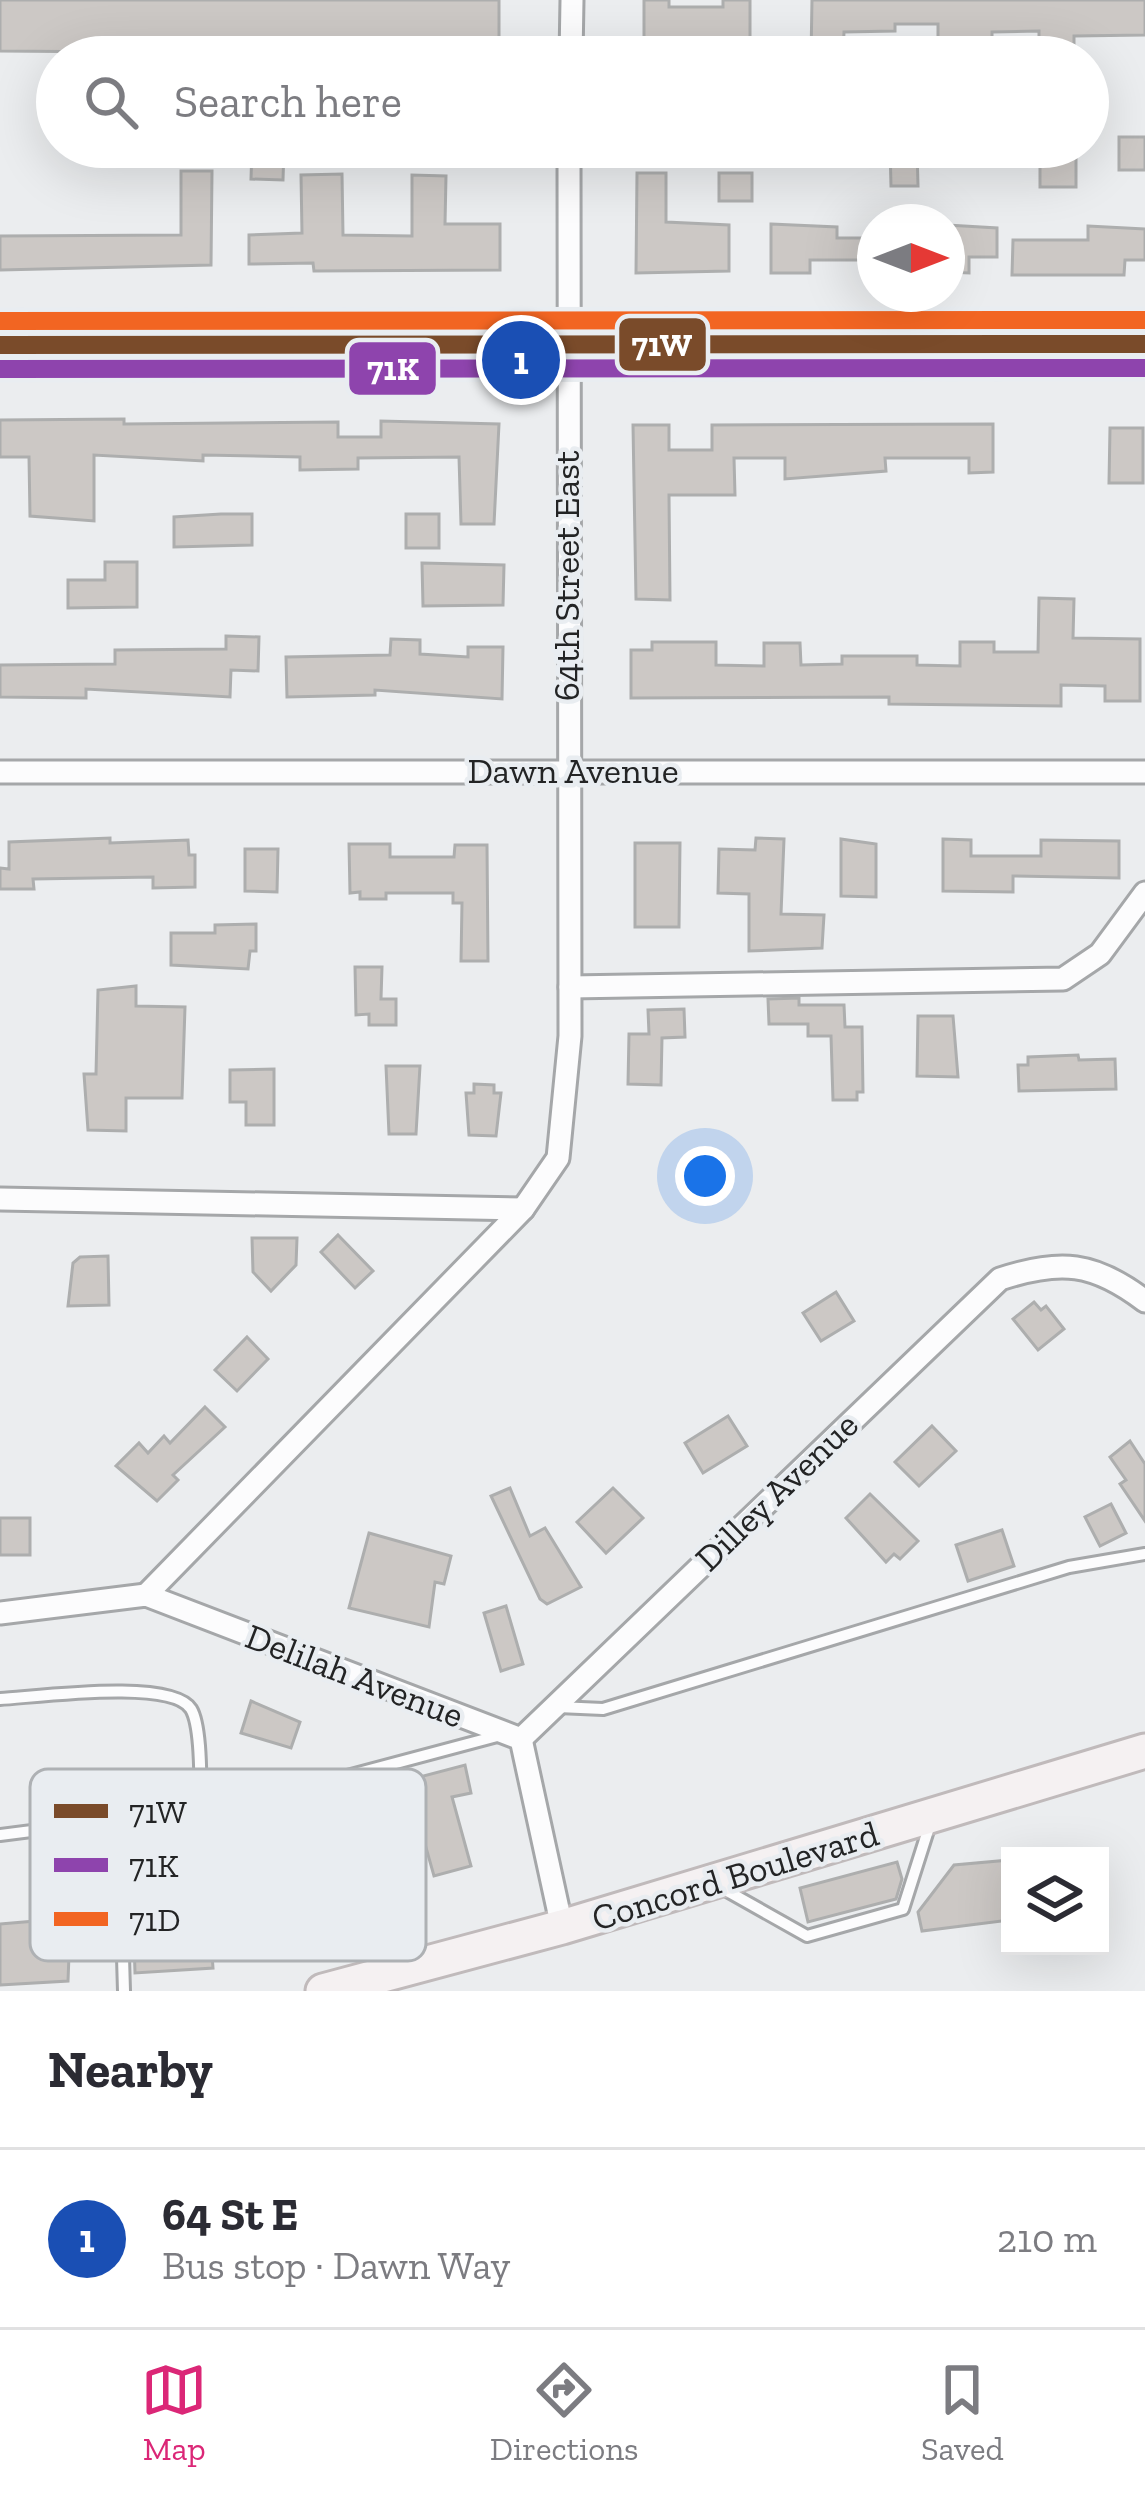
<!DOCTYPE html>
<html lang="en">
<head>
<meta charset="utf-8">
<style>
	:root { --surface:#fff; --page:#f2f2f3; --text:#2b2b33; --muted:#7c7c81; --line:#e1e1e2; --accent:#db2777 }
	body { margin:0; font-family:"Zilla Slab",serif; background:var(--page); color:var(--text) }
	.controls { position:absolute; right:36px; bottom:36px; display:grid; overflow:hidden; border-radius:0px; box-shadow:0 12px 48px #0002 }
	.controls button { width:108px; height:108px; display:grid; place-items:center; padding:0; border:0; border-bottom:3px solid var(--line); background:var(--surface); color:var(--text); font:60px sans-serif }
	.compass { position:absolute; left:857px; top:204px; width:108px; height:108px; border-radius:50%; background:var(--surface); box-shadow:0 12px 48px #0002; rotate:90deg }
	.you { position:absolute; left:705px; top:1176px; width:42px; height:42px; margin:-30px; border:9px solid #fff; border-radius:50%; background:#1a73e8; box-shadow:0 0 0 18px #1a73e833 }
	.badge { display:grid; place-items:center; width:78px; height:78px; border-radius:50%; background:var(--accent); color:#fff; font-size:39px; font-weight:700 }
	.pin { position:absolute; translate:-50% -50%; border:6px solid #fff; box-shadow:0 3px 12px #0006 }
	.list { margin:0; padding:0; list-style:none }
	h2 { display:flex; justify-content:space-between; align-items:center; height:156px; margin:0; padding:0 48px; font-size:51px }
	h2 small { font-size:39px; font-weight:400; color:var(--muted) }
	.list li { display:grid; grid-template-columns:78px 1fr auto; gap:36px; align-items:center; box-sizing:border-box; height:180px; padding:0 48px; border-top:3px solid var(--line) }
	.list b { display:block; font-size:45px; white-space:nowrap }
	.list p { margin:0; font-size:39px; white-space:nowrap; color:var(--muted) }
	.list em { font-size:39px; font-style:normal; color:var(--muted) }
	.icon { flex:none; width:66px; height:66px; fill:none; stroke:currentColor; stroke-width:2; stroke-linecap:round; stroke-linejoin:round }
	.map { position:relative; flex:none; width:1145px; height:1991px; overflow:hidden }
	.search { position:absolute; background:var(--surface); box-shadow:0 12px 48px #0002; left:36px; right:36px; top:36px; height:132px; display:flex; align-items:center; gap:30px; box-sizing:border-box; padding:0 42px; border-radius:66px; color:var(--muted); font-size:45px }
	.sheet { height:336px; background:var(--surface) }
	nav { display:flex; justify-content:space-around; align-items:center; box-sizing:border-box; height:168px; border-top:3px solid var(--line); background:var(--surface); font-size:33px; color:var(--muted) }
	nav a { display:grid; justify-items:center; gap:6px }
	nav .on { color:var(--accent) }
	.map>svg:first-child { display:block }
	.building { fill:#ccc8c5; stroke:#adaeae; stroke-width:3 }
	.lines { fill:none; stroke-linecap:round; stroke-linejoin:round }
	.service-casing { stroke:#a5a7a9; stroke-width:16 }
	.minor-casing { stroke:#a5a7a9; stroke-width:27 }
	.tertiary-casing { stroke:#a5a7a9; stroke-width:30 }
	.primary-casing { stroke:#c0babb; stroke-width:39 }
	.service { stroke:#fcfcfd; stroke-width:10 }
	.minor { stroke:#fcfcfd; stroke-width:21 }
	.tertiary { stroke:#fcfcfd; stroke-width:24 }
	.primary { stroke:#f5f1f2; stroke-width:33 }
	.bus-1-casing { stroke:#e9edf1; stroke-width:27 }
	.bus-2-casing { stroke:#e9edf1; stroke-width:27 }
	.bus-3-casing { stroke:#e9edf1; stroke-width:27 }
	.bus-1 { stroke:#7a4b2a; stroke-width:18 }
	.bus-2 { stroke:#8e44ad; stroke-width:18 }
	.bus-3 { stroke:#f26522; stroke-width:18 }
	.labels { text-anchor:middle; stroke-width:9; stroke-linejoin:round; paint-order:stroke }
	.street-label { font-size:36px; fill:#232425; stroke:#e9edf1 }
	.key { fill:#e9edf1; stroke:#aeb1b4; stroke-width:3 }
	.key-label { font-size:33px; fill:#232425 }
	.line-badge { stroke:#e9edf1; stroke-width:4.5 }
	.badge-label { font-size:33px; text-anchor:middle; font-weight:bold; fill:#fff }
</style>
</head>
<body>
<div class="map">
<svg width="1145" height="1991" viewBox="0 0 1145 1991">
	<rect width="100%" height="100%" fill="#ebedef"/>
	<g class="building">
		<polygon points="0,0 499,0 499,44 384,50 384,42 276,42 125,52 0,51"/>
		<polygon points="644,0 669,0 669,7 723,7 723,0 750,0 750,40 679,40 679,57 644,57"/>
		<polygon points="812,0 1145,0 1145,35 1074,36 1074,57 1039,57 1039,31 992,32 992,47 938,47 938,24 895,24 895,31 844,32 843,57 811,57"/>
		<rect x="1119" y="137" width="26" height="33"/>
		<polygon points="890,147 917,147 918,186 891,186"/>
		<polygon points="252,148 284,148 283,180 251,179"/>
		<rect x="1040" y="154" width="36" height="33"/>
		<polygon points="181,171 212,171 211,265 0,270 0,236 181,235"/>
		<polygon points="637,173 666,173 666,222 729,225 729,271 636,273"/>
		<rect x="719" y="173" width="33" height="28"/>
		<polygon points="342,174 343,235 412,236 412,175 446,176 445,224 500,224 500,270 314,271 313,263 249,264 249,235 302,233 301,175"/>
		<polygon points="771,224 837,227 837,238 875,238 875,260 810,260 810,273 771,273"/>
		<polygon points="947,225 997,228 997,257 969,257 969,273 947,272"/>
		<polygon points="1088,226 1145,229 1145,260 1125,260 1124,275 1012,275 1013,240 1088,240"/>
		<polygon points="124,419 124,424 338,422 338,437 381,437 381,421 499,424 494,524 461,524 459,457 358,458 358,469 300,470 300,457 203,455 203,461 94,455 94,521 30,516 29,457 0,457 0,420"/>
		<polygon points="993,424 993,472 969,473 969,458 885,458 886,471 785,479 785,458 734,458 735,495 669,495 670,600 636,599 633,425 669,425 669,450 712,450 712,425"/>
		<polygon points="1110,428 1143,428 1143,483 1109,483"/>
		<polygon points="221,514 252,514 252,545 174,547 174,517"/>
		<rect x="406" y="514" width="33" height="34"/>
		<polygon points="105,562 137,562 137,607 68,608 68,580 105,580"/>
		<polygon points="422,563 504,565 503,605 423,606"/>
		<polygon points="1039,598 1074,599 1073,638 1140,639 1140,701 1105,701 1105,686 1061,685 1061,706 889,704 889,697 631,698 631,650 652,650 652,642 716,642 716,665 764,666 764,643 800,643 801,665 842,664 842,656 917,656 917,665 960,666 960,642 994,642 994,652 1038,652"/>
		<polygon points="226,636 259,637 258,671 231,670 230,697 86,689 86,698 0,697 0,665 115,664 115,650 226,649"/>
		<polygon points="391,639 420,640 420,654 468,657 468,647 503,647 502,699 375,690 375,695 287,697 286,657 390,655"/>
		<polygon points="110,838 110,843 188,840 189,855 195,855 195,887 153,888 153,877 33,879 34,889 0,889 0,868 9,869 9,842"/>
		<polygon points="756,838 784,839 781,914 824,915 822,948 749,951 749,894 718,893 719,849 755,850"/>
		<polygon points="841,839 876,844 876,897 841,896"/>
		<polygon points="943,839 971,840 971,856 1041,856 1041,840 1119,841 1119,878 1013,876 1013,892 943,891"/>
		<polygon points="635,843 680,843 679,927 635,927"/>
		<polygon points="349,844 390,844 390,857 454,857 455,845 487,845 488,961 461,961 462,903 453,903 453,893 386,893 386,899 360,899 360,892 350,893"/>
		<polygon points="245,849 278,849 277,892 245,891"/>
		<polygon points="256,924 256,951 250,951 248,969 171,965 171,933 215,933 215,925"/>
		<polygon points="355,967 382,967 381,999 396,999 396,1025 369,1025 369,1014 356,1015"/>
		<polygon points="136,986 136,1006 185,1007 182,1098 126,1098 126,1131 88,1130 84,1074 96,1074 98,990"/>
		<polygon points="799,998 799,1005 844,1005 845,1027 862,1027 863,1092 857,1092 857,1100 833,1100 831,1036 808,1036 808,1024 769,1024 768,999"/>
		<polygon points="684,1009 685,1037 662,1038 661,1085 628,1084 629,1034 649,1034 648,1010"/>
		<polygon points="918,1016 953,1016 958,1077 917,1076"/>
		<polygon points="1078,1055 1079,1060 1115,1059 1116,1089 1019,1091 1018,1065 1028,1065 1028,1057"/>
		<polygon points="386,1066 420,1066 416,1134 389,1134"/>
		<polygon points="274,1069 274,1125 246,1125 246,1102 230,1102 230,1070"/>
		<polygon points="474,1084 494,1085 494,1093 501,1093 496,1136 469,1135 466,1093 474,1093"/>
		<polygon points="338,1235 373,1271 355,1288 321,1252"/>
		<polygon points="252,1238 297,1238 296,1265 271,1291 253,1272"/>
		<polygon points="108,1256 109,1305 68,1306 73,1263 80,1257"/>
		<polygon points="836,1292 854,1321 821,1341 803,1313"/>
		<polygon points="1034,1302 1041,1310 1046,1306 1064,1329 1038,1350 1013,1319"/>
		<polygon points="247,1337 268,1359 237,1391 215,1370"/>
		<polygon points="205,1407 225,1427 173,1475 178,1480 157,1501 116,1466 139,1443 148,1453 164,1436 170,1443"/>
		<polygon points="728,1416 747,1446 703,1473 685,1443"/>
		<polygon points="932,1426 956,1451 919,1486 895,1462"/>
		<polygon points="1130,1441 1145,1464 1145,1521 1120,1484 1126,1480 1110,1457"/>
		<polygon points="510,1488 530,1536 545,1528 581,1587 547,1604 540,1599 491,1496"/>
		<polygon points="613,1488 643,1518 606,1553 577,1522"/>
		<polygon points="870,1494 918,1541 900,1559 894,1554 886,1562 846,1518"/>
		<polygon points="1111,1504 1126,1533 1100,1546 1085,1517"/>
		<rect x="0" y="1518" width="30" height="37"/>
		<polygon points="1002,1530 1014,1566 968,1581 956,1545"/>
		<polygon points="369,1533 451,1556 444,1584 435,1582 429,1627 349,1608"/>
		<polygon points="506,1606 523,1664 501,1671 484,1613"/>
		<polygon points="251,1701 300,1722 291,1748 241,1733"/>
		<polygon points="465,1765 471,1793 452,1797 471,1866 434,1876 416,1812 386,1820 378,1788"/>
		<polygon points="199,1839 202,1876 207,1875 208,1882 257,1869 267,1931 211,1940 213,1968 135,1973 131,1844"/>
		<polygon points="1010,1860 1010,1920 922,1931 918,1912 954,1865"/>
		<polygon points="897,1862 902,1879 896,1899 808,1922 800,1888"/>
		<polygon points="60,1919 60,1929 70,1929 68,1981 0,1985 0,1924"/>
	</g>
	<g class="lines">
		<defs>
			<g id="service">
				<path d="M0 1699C36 1697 172 1678 191 1709 202 1727 200 1787 201 1810"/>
				<polyline points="558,1707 603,1709 1069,1567 1145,1554"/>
				<polyline points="357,1777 358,1859 384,1968"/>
				<polyline points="119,1822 124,1991"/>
				<polyline points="0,1835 242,1804 501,1735"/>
				<polyline points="720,1887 807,1936 903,1909 931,1821"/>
			</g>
			<g id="minor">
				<polyline points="571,57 572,0"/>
				<polyline points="0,772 1145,772"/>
				<polyline points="570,987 1063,979 1100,954 1145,893"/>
				<polyline points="0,1199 523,1209"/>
				<polyline points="146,1595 523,1209 558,1158 570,1036 569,147"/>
				<polyline points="0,1613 146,1595 521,1739 562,1927"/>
				<path d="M521 1739 1000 1279C1060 1259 1094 1262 1145 1301"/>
			</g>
			<polyline id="tertiary" points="0,345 1145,344"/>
			<polyline id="primary" points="323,1991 562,1927 1145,1751"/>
		</defs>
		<use href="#service" class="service-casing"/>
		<use href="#minor" class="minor-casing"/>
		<use href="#tertiary" class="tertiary-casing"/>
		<use href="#primary" class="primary-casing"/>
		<use href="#service" class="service"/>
		<use href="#minor" class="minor"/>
		<use href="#tertiary" class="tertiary"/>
		<use href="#primary" class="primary"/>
		<defs>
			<polyline id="bus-1" points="0,345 1145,344"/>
			<polyline id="bus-2" points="0,369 1145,368"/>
			<polyline id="bus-3" points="0,321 1145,320"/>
		</defs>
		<use href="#bus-1" class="bus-1-casing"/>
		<use href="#bus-2" class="bus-2-casing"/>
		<use href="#bus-3" class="bus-3-casing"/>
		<use href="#bus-1" class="bus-1"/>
		<use href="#bus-2" class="bus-2"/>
		<use href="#bus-3" class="bus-3"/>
	</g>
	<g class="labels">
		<g class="street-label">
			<text transform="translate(566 576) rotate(-90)" y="13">64th Street East</text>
			<text x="573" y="783">Dawn Avenue</text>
			<text transform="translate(776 1491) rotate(-44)" y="13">Dilley Avenue</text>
			<text transform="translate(355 1675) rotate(21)" y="13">Delilah Avenue</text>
			<text transform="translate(735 1875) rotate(-17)" y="13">Concord Boulevard</text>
		</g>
	</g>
	<rect x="30" y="1769" width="396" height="192" rx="18" class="key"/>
	<rect x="54" y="1804" width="54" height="14" fill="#7a4b2a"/>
	<rect x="54" y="1858" width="54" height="14" fill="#8e44ad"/>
	<rect x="54" y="1912" width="54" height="14" fill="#f26522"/>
	<g class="key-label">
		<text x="129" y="1823">71W</text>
		<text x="129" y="1877">71K</text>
		<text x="129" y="1931">71D</text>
	</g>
	<g class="line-badge">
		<rect x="617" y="316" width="91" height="57" rx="12" fill="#7a4b2a"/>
		<rect x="347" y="340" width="91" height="57" rx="12" fill="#8e44ad"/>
	</g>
	<g class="badge-label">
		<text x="662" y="356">71W</text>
		<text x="393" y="380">71K</text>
	</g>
</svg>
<div class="controls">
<button><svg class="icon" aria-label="layers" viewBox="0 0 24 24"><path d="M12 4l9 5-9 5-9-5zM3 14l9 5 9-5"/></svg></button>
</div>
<svg class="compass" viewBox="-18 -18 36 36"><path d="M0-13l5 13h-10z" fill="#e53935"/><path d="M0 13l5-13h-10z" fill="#7c7c81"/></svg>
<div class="you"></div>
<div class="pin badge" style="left:521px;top:360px;background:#1a4fb4">1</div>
<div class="search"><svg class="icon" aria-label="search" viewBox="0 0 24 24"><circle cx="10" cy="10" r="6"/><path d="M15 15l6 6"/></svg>Search here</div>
</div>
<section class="sheet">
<h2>Nearby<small></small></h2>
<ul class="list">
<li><span class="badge" style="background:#1a4fb4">1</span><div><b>64 St E</b><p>Bus stop · Dawn Way</p></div><em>210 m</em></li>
</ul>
</section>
<nav>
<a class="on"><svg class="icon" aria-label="map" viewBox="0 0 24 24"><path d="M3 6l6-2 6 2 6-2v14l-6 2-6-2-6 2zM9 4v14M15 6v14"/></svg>Map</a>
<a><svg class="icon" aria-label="directions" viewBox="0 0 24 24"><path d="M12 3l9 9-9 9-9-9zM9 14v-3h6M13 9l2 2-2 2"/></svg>Directions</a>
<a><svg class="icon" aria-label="saved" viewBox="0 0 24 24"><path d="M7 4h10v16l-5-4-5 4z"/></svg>Saved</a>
</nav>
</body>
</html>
